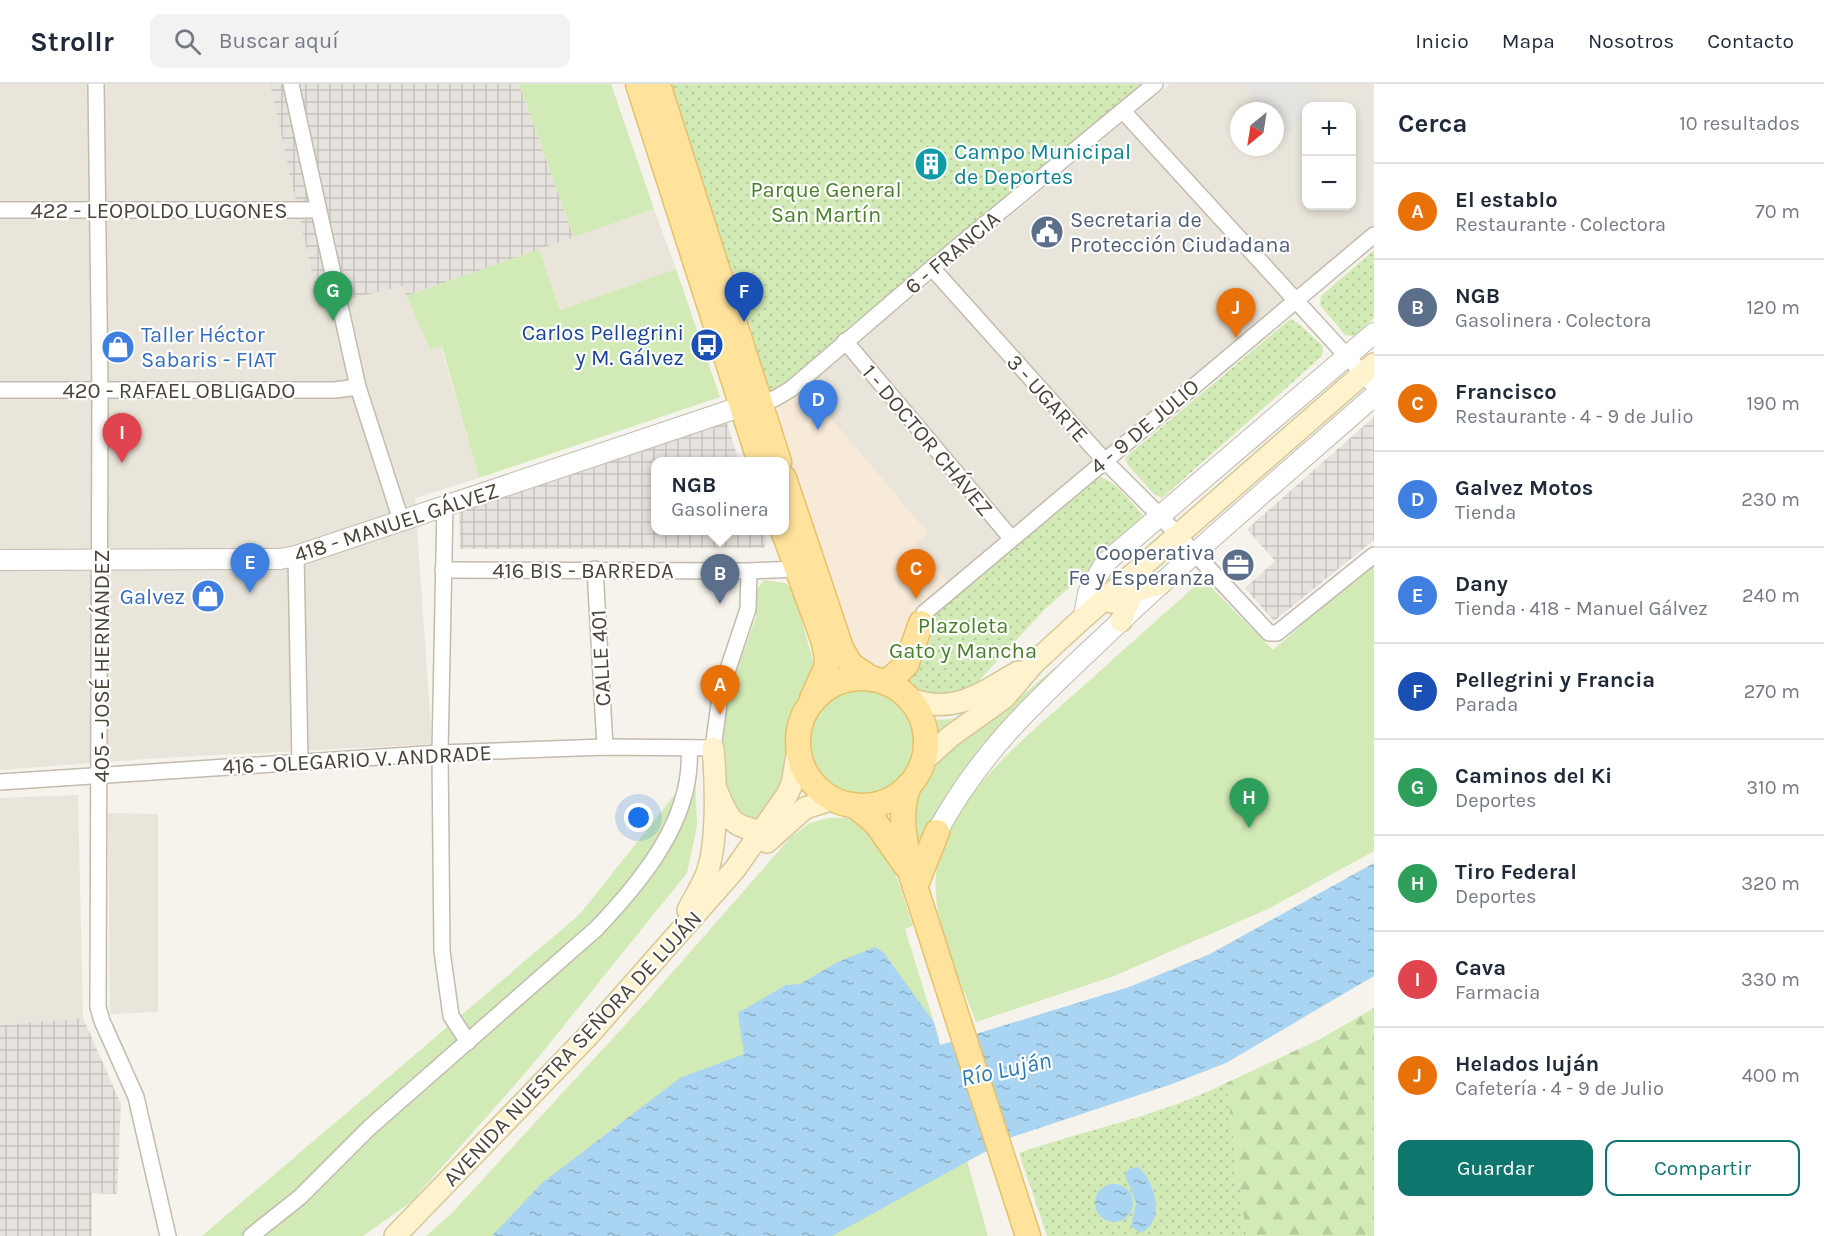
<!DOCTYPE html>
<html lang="es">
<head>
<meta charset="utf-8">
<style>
	:root { --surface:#fff; --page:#f2f2f3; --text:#1f2937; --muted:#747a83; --line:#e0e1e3; --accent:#0f766e }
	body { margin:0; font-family:Karla,sans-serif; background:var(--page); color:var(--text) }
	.controls { position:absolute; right:18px; top:18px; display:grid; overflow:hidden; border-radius:12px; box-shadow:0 3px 9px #0003 }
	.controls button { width:54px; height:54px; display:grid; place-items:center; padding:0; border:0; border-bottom:2px solid var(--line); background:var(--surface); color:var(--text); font:30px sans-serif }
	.compass { position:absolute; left:1230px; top:18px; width:54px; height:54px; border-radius:50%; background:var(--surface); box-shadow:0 3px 9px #0003; rotate:210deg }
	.you { position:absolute; left:639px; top:734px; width:21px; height:21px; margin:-15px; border:4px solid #fff; border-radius:50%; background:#1a73e8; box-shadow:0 0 0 9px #1a73e833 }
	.badge { display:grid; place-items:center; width:39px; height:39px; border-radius:50%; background:var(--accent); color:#fff; font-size:20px; font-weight:700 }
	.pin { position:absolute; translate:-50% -50px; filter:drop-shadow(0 2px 3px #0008) }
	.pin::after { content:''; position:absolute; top:32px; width:21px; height:18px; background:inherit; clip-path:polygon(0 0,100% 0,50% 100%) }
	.popup { position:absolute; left:651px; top:373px; width:138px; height:78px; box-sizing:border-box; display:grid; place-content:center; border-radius:12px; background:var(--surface); filter:drop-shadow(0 2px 4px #0005); font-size:20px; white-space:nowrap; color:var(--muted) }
	.popup b { font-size:22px; color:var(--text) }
	.popup::after { content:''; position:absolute; left:50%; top:100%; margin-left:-12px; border:12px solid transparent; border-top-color:var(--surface) }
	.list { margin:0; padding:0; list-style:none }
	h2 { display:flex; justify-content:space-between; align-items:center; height:78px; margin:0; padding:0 24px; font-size:26px }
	h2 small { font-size:20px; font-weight:400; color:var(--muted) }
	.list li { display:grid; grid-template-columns:39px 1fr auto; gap:18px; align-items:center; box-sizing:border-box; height:96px; padding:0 24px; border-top:2px solid var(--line) }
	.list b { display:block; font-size:22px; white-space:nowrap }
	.list p { margin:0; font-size:20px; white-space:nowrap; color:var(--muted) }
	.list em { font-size:20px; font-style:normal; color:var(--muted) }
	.actions { display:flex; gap:12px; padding:18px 24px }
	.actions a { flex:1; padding:14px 0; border:2px solid var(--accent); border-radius:12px; text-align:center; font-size:21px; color:var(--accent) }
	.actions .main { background:var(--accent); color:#fff }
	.icon { flex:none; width:33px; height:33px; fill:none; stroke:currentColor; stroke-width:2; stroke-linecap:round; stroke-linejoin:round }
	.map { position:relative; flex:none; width:1374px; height:1152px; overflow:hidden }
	header { display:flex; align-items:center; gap:36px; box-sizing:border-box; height:84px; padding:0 30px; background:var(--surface); border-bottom:2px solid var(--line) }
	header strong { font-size:28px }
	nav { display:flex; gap:33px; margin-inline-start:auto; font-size:21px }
	.search { width:420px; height:54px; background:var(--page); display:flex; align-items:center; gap:15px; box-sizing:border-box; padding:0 21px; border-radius:12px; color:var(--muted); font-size:22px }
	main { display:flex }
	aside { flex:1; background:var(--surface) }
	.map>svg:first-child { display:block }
	.residential { fill:#eae5da; fill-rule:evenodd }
	.commercial { fill:#f7ead8 }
	.industrial { fill:url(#industrial-grid) }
	.green { fill:#d2eab5 }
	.forest { fill:url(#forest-firs) }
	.park { fill:url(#park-dots) }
	.parking { fill:#e5e3e0 }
	.water { fill:url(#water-ripples) }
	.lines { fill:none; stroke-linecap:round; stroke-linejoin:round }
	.minor-casing { stroke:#c2bbae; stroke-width:18 }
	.tertiary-casing { stroke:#c2bbae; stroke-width:22 }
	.secondary-casing { stroke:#d6c79b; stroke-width:24 }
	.primary-casing { stroke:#e6c16a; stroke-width:27 }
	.minor { stroke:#fff; stroke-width:15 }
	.tertiary { stroke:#fff; stroke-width:20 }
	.secondary { stroke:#fff3cd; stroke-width:21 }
	.primary { stroke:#ffe39c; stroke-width:24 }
	.labels { text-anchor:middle; stroke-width:4.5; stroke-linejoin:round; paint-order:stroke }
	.culture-label { font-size:22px; fill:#0d838f; stroke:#fff; text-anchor:start }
	.park-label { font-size:22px; fill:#4a7f2a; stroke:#fff }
	.street-label { font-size:22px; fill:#4b4439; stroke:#fff }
	.service-label { font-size:22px; fill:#4e5e75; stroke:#fff; text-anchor:start }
	.transit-label { font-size:22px; fill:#164399; stroke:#fff; text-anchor:end }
	.shop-label { font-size:22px; fill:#366cbe; stroke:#fff; text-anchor:start }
	.water-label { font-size:24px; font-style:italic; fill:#2e7ab2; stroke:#fff }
</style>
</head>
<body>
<header>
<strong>Strollr</strong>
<div class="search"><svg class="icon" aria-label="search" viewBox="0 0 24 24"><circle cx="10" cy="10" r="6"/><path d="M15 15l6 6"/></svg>Buscar aquí</div>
<nav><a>Inicio</a><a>Mapa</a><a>Nosotros</a><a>Contacto</a></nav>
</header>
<main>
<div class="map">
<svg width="1374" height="1152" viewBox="0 0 1374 1152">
	<defs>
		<pattern id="industrial-grid" width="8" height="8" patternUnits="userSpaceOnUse" patternTransform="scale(1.5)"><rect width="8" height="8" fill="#e6e2dd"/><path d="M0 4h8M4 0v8" fill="none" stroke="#c7c3be"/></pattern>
		<pattern id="forest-firs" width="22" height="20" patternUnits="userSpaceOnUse" patternTransform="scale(1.5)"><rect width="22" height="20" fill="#d2eab5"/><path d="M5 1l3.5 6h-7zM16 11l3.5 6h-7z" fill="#b6ca9c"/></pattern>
		<pattern id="park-dots" width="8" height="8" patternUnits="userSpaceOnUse" patternTransform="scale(1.5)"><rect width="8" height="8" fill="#d2eab5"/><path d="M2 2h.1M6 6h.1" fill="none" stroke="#b6ca9c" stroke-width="1.8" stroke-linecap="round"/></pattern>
		<pattern id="water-ripples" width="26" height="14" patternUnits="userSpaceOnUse" patternTransform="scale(1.5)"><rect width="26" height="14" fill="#a9d4f2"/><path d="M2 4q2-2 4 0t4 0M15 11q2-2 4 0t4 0" fill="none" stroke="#8caec5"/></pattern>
	</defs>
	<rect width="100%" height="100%" fill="#f6f3ec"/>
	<g class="residential">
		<polygon points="0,0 270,0 319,222 403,201 430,266 441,263 479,394 415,414 432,660 160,674 0,686"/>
		<path d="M1170 0H1374V143L915 526 910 544 780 323ZM1306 22H1352V122H1306ZM1239 27H1275V63H1239Z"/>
		<polygon points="654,125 676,185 560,226 539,165"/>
		<polygon points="78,711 83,934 0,941 0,714"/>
		<polygon points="108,729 158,730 158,928 110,930"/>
	</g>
	<polygon class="commercial" points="805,303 928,449 916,460 948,498 915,526 902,572 882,587 875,587 854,576 773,343 775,330 780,323"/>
	<g class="industrial">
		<polygon points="270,0 519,0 574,153 407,212 403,202 319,222"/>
		<polygon points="1374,333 1374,456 1274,537 1245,504 1275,477 1247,445"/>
		<polygon points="726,336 739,377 656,378 656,446 763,447 767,459 764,464 460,465 459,426"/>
		<polygon points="83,934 121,1020 117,1110 92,1109 92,1152 0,1152 0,941"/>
	</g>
	<g class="green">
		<polygon points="519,0 611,0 654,125 574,153"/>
		<polygon points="539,165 560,226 676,185 720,313 479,394 442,263 430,266 407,212"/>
		<path d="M1374 478V767L1270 824 1114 892 976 938C959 891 932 840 936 790 943 714 1036 645 1088 598 1126 563 1165 529 1203 495L1273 566Z"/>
		<polygon points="764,496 785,499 793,506 813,577 809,603 789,642 787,694 759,738 732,732 726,722 722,662 725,632 736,588 756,533 756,507"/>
		<path d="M1118 533C1034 608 955 669 915 779L909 717 936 677 948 664 1000 630 1102 544Z"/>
		<circle cx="859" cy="660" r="56"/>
		<polygon points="990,611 991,612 931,652 928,636 953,635"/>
		<polygon points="695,685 697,742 687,789 528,986 411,1118 363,1152 202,1152 580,830"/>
		<path d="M828 734C836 734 845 733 852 735 888 749 902 809 913 842L905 845 939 955 872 966 602 1152H426L451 1130 649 915 791 753 810 739Z"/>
		<polygon points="958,1044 988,1152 720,1152"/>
	</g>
	<polygon class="forest" points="1374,924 1374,1152 1246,1152 1226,999 1320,955"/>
	<g class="park">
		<path d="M664 0H1149L780 309 769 313C765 301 759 288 757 276 752 252 751 232 738 211Z"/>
		<polygon points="1374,166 1374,234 1354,252 1345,251 1320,221 1321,212"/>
		<polygon points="1290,235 1298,239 1323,262 1322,272 1162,414 1154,410 1127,380 1125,374"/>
		<path d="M1095 392C1115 394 1130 418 1144 432L1141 439 1043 527 965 612 911 609 895 598 931 529Z"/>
		<path d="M1226 999 1246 1152H1047L1019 1069C1088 1045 1160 1032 1226 999Z"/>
	</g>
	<polygon class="parking" points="1243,0 1306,0 1323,19 1319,22 1306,22 1306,33 1286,51 1275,37 1275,27 1266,27"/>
	<g class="water">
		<polygon points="1374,779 1374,892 1226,979 1172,1000 1012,1053 832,1152 492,1152 542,1099 680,994 744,970 738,929 786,901 800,900 838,878 875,863 883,868 934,938 940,961 1129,903 1210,870"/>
		<path d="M1138 1083C1155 1096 1167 1139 1140 1149L1131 1142 1136 1119 1125 1091 1129 1085Z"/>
		<circle cx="1114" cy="1119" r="19"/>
	</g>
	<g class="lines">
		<defs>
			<g id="minor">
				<polyline points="96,0 100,306 98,923 102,937 136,1013 168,1152"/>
				<polyline points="291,0 358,303 401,436"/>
				<polyline points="1123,27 1374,302"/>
				<polyline points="0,126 318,126"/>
				<polyline points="932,184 1104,376 1161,433 1269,549 1277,549 1374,471"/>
				<polyline points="845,257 1011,454"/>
				<polyline points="0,306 335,306 358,303"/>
				<polyline points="760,317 774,315 791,305 932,184 1155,0"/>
				<polyline points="445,421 440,669 442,867 451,932 468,958"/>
				<polyline points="296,472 300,677"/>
				<polyline points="595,485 605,663"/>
				<polyline points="443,486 749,487 795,485"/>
				<polyline points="921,539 924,529 1374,151"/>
				<polyline points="0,698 440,669 605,663 713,664 721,606 748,525 749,487"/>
				<path d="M251 1152 300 1113 369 1044 596 845C642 797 694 734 689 664"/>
			</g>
			<g id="tertiary">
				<polyline points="0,476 280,475 296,472 755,318"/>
				<polyline points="1084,533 1088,509 1105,479 1374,249"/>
				<path d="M937 748C981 666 1039 614 1105 552 1192 469 1284 391 1374 312"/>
			</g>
			<g id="secondary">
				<polyline points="1111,518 1131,508 1160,500"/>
				<polyline points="1121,537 1134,504"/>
				<path d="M908 614C953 632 980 610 1018 588"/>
				<polyline points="922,678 951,652 1004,614 1034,579 1084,533 1374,280"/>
				<path d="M717 707C728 734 731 743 761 747"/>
				<polyline points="767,758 805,724 833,715"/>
				<path d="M688 826C694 814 702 802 707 789 718 757 716 698 713 664"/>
				<polyline points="395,1152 586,954 735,785 787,711 792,700 798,666"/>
			</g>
			<g id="primary">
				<polyline points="638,0 760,378"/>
				<polyline points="658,0 779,378"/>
				<polyline points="784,394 841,564 851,581 872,595"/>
				<polyline points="783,446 823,555 827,574 826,584 812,615"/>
				<circle cx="862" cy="658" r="64"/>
				<polyline points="886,599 906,581 921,539"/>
				<path d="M909 701C897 735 906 756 911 790L1028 1152"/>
				<polyline points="854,721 876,739 906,782"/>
				<polyline points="915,803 937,748"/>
			</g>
		</defs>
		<use href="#minor" class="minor-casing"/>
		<use href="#tertiary" class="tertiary-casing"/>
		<use href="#secondary" class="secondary-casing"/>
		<use href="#primary" class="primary-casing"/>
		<use href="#minor" class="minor"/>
		<use href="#tertiary" class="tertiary"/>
		<use href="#secondary" class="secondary"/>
		<use href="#primary" class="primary"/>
	</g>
	<defs>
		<symbol id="building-disc" viewBox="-11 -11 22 22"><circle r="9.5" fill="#0f9aa8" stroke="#fff"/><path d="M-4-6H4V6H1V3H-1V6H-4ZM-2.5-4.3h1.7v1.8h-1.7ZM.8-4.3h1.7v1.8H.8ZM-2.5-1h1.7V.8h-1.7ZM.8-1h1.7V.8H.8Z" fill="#fff"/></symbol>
		<symbol id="civic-disc" viewBox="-11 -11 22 22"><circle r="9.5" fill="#5c6f8a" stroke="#fff"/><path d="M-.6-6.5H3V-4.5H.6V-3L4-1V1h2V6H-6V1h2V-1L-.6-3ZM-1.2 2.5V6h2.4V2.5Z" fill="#fff"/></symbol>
		<symbol id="bus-disc" viewBox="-11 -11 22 22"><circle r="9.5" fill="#1a4fb4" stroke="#fff"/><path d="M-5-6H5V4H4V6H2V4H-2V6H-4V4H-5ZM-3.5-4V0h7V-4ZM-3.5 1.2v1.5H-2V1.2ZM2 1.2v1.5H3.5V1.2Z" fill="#fff"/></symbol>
		<symbol id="shop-disc" viewBox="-11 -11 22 22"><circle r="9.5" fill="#3f7fe0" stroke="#fff"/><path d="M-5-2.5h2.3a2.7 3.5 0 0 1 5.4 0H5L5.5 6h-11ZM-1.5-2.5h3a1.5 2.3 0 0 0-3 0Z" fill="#fff"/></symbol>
		<symbol id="office-disc" viewBox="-11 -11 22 22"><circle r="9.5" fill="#5c6f8a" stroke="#fff"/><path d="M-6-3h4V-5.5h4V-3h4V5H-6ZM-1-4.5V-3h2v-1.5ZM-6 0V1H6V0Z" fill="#fff"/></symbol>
	</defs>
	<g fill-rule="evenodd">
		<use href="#building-disc" x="912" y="61" width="38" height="38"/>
		<use href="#civic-disc" x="1028" y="129" width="38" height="38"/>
		<use href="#bus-disc" x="688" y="242" width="38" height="38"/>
		<use href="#shop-disc" x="99" y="244" width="38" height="38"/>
		<use href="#office-disc" x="1219" y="462" width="38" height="38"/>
		<use href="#shop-disc" x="189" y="493" width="38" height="38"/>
	</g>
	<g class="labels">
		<g class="culture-label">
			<text x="954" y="75">Campo Municipal<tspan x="954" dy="25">de Deportes</tspan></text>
		</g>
		<g class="park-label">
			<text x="826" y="113">Parque General<tspan x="826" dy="25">San Martín</tspan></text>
			<text x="963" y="549">Plazoleta<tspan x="963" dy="25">Gato y Mancha</tspan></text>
		</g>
		<g class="street-label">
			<text x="159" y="134">422 - LEOPOLDO LUGONES</text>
			<text transform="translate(952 168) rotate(-40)" y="8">6 - FRANCIA</text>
			<text x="179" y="314">420 - RAFAEL OBLIGADO</text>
			<text transform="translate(1048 314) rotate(48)" y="8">3 - UGARTE</text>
			<text transform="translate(1144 342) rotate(-40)" y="8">4 - 9 DE JULIO</text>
			<text transform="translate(928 356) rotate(50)" y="8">1 - DOCTOR CHÁVEZ</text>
			<text transform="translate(396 438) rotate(-18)" y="8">418 - MANUEL GÁLVEZ</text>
			<text x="583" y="494">416 BIS - BARREDA</text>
			<text transform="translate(600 574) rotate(-93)" y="8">CALLE 401</text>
			<text transform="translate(101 582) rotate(-90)" y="8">405 - JOSÉ HERNÁNDEZ</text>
			<text transform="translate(357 675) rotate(-3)" y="8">416 - OLEGARIO V. ANDRADE</text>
			<text transform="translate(572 964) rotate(-47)" y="8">AVENIDA NUESTRA SEÑORA DE LUJÁN</text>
		</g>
		<g class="service-label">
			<text x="1070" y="143">Secretaria de<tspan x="1070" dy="25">Protección Ciudadana</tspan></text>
			<text x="1215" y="476" text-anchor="end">Cooperativa<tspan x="1215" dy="25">Fe y Esperanza</tspan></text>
		</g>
		<g class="transit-label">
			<text x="684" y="256">Carlos Pellegrini<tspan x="684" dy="25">y M. Gálvez</tspan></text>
		</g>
		<g class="shop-label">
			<text x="141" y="258">Taller Héctor<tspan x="141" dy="25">Sabaris - FIAT</tspan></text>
			<text x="185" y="520" text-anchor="end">Galvez</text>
		</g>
		<g class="water-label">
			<text transform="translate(1006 985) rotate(-12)" y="8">Río Luján</text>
		</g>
	</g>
</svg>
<div class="controls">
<button>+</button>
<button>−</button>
</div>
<svg class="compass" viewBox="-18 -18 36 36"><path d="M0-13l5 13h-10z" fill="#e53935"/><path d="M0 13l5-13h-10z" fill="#747a83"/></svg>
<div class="you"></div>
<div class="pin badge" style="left:720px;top:631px;background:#e8710a">A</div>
<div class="pin badge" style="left:720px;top:520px;background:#5c6f8a">B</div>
<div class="popup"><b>NGB</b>Gasolinera</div>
<div class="pin badge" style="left:916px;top:515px;background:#e8710a">C</div>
<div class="pin badge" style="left:818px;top:346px;background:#3f7fe0">D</div>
<div class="pin badge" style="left:250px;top:509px;background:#3f7fe0">E</div>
<div class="pin badge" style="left:744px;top:238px;background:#1a4fb4">F</div>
<div class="pin badge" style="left:333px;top:237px;background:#2e9e5b">G</div>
<div class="pin badge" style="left:1249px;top:744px;background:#2e9e5b">H</div>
<div class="pin badge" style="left:122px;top:379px;background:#e0444e">I</div>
<div class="pin badge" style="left:1236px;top:254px;background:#e8710a">J</div>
</div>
<aside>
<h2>Cerca<small>10 resultados</small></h2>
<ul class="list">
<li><span class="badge" style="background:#e8710a">A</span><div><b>El establo</b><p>Restaurante · Colectora</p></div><em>70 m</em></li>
<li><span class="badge" style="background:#5c6f8a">B</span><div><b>NGB</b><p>Gasolinera · Colectora</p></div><em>120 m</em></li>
<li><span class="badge" style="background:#e8710a">C</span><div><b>Francisco</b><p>Restaurante · 4 - 9 de Julio</p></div><em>190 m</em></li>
<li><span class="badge" style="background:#3f7fe0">D</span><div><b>Galvez Motos</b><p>Tienda</p></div><em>230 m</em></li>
<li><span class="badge" style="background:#3f7fe0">E</span><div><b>Dany</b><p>Tienda · 418 - Manuel Gálvez</p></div><em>240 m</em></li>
<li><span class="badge" style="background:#1a4fb4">F</span><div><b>Pellegrini y Francia</b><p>Parada</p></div><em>270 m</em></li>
<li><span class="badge" style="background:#2e9e5b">G</span><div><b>Caminos del Ki</b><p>Deportes</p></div><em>310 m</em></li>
<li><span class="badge" style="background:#2e9e5b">H</span><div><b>Tiro Federal</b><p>Deportes</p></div><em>320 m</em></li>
<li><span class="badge" style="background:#e0444e">I</span><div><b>Cava</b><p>Farmacia</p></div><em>330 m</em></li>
<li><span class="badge" style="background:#e8710a">J</span><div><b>Helados luján</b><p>Cafetería · 4 - 9 de Julio</p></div><em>400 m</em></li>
</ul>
<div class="actions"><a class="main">Guardar</a><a>Compartir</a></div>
</aside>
</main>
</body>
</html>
